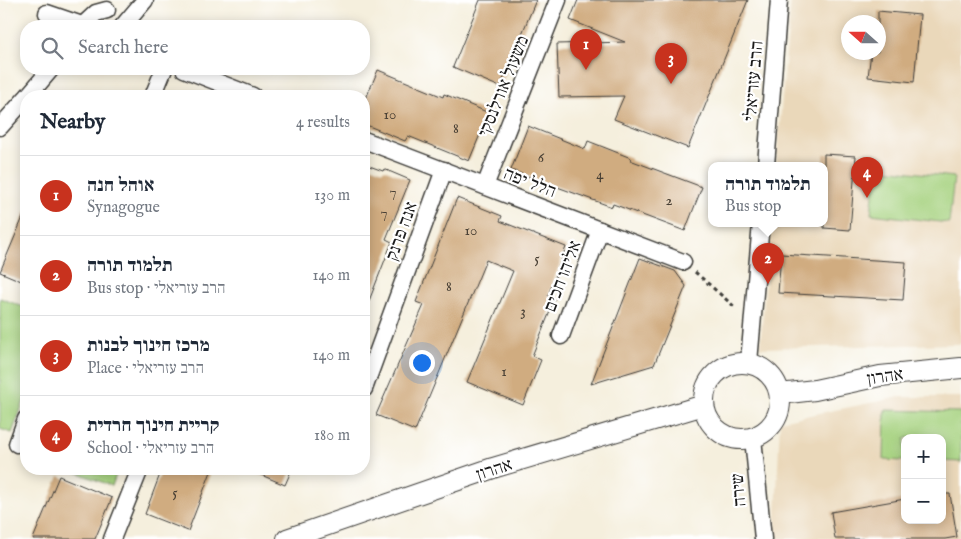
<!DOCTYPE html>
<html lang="en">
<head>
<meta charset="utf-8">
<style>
	:root { --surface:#fff; --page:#f2f2f3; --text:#1f2937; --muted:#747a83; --line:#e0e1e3; --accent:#c8321e }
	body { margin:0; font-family:"IM FELL English","Frank Ruhl Libre",serif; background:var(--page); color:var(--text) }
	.controls { position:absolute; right:15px; bottom:15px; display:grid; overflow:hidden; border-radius:10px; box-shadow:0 2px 12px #0003 }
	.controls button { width:45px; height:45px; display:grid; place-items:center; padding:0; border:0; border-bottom:1px solid var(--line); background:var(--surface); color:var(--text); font:25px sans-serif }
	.compass { position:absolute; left:841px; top:15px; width:45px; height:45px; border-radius:50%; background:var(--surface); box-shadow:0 2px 12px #0003; rotate:291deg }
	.you { position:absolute; left:421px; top:362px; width:18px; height:18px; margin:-12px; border:4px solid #fff; border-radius:50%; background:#1a73e8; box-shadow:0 0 0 8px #1a73e833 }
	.badge { display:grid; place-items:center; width:32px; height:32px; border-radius:50%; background:var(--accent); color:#fff; font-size:16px; font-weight:700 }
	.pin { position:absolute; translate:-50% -41px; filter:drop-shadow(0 1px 2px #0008) }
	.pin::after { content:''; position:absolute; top:26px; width:18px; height:15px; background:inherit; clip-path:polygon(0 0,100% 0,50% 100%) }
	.popup { position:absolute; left:708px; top:162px; width:120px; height:65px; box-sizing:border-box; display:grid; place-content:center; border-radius:10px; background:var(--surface); filter:drop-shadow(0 1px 4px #0005); font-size:16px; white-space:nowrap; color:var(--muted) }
	.popup b { font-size:19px; color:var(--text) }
	.popup::after { content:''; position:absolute; left:50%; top:100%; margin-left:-10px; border:10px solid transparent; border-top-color:var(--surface) }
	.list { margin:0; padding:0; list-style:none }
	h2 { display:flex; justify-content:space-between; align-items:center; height:65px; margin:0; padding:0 20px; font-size:21px }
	h2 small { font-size:16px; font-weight:400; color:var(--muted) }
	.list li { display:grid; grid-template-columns:32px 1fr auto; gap:15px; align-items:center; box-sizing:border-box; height:80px; padding:0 20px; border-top:1px solid var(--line) }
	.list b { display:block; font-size:19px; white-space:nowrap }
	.list p { margin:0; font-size:16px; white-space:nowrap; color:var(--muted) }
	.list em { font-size:16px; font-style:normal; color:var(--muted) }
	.icon { flex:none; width:28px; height:28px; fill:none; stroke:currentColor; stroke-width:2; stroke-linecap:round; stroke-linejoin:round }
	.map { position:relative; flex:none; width:961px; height:539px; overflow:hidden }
	.search { position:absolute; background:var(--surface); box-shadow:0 2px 12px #0003; left:20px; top:20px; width:350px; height:55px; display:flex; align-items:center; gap:12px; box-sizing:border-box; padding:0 18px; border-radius:20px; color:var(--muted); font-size:19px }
	.panel { position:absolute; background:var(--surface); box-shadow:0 2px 12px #0003; left:20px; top:90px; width:350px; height:385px; border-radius:20px }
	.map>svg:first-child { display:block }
	.built { fill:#ead8ba; fill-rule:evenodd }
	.green { fill:#a6d27f; stroke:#61774e }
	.building { fill:#d0ac80 }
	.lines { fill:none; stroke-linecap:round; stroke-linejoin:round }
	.minor-casing { stroke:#3d3c39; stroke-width:19 }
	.tertiary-casing { stroke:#3d3c39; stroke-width:22 }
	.path { stroke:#3d3c39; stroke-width:3; stroke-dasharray:4 4; stroke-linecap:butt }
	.minor { stroke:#fff; stroke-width:16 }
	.tertiary { stroke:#fff; stroke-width:20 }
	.labels { text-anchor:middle; stroke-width:4.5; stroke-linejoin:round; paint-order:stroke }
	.number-label { font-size:15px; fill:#494035 }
	.street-label { font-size:18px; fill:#1c1c1c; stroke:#fff }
</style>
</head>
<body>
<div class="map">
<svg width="961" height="539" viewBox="0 0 961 539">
	<rect width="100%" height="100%" fill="#fff"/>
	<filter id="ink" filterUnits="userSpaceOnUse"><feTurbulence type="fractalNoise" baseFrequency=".02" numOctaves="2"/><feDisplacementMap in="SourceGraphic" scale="10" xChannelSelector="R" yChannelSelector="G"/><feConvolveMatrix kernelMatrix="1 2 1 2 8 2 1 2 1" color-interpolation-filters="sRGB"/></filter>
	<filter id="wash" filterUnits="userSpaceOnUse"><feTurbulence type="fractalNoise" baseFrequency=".0096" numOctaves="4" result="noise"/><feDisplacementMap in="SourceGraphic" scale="20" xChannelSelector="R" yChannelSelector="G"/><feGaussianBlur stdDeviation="1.12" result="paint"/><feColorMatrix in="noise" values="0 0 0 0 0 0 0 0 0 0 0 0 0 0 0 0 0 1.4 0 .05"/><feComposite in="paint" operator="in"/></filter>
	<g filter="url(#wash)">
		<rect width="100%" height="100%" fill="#f5efdd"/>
		<g class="built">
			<path d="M791 0H961V344L760 348 771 223H824V165H776ZM848 22H878V52H848Z"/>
			<path d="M900 397H961V539H775L780 421ZM905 438H942V520H905Z"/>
		</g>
		<g class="green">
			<polygon points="876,168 954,177 949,223 871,214"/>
			<polygon points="0,298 26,308 26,396 12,433 0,429"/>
			<polygon points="885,410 961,412 961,462 942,461 942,438 905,438 905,461 884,460"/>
			<polygon points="68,469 118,469 112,486"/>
		</g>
		<g id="blocks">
			<g class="building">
				<polygon points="480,0 536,0 500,87 453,67"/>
				<polygon points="578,0 748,0 688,148 614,119 624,96 559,97 557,44 625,42 570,20"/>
				<polygon points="878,11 920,15 914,82 868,77 871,52 878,52"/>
				<polygon points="378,70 443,97 444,94 489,113 469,161 408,136 405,141 364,124 364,103"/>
				<polygon points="528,126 585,149 588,141 631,158 630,160 702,187 685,231 613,204 612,207 511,170"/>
				<polygon points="824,154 856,156 850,230 824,228"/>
				<polygon points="364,164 383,171 384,169 410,180 386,239 392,242 365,311"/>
				<polygon points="457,198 502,216 500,221 566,247 548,296 555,299 532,356 541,360 523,405 467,382 513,271 486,260 415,431 376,415 424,305 416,302"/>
				<polygon points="26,210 26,283 0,272"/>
				<polygon points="781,254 906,262 903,300 778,293"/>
				<polygon points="640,258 675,271 686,286 654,365 591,384"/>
				<polygon points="162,469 212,469 188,531 145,514"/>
				<polygon points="247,469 292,469 285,485"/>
				<polygon points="59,476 112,498 95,539 33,539"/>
				<polygon points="942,494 950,494 957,537 945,539 835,539 831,512 905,499 905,520 942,520"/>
			</g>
		</g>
	</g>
	<g filter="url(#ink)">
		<use href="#blocks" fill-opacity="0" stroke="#3d3c39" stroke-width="1"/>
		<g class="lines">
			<defs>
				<g id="minor">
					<polyline points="47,13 82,25"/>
					<polyline points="82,26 96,13 107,10"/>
					<polyline points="123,26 145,0"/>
					<polyline points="184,69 253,96"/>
					<polyline points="28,96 51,69"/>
					<polyline points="153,96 164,69"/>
					<polyline points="0,127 26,98"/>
					<polyline points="364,140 683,262"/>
					<polyline points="766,165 779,0"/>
					<polyline points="485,186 558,0"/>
					<polyline points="561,336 600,230"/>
					<polyline points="749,362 761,223"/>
					<polyline points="364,389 444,170"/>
					<polyline points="753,438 763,539"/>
					<polyline points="17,444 26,419"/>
					<polyline points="112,539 140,469"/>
				</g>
				<g id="tertiary">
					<circle cx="742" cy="401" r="38"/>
					<polyline points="780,394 815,390 880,376 961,368"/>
					<polyline points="287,539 493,468 704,405"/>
				</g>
			</defs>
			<use href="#minor" class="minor-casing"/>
			<use href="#tertiary" class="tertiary-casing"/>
			<polyline class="path" points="695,272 737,309"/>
			<use href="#minor" class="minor"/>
			<use href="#tertiary" class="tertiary"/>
		</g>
	</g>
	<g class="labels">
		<g class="number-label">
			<text x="390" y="119">10</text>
			<text x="456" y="133">8</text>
			<text x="541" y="162">6</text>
			<text x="600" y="179">4</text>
			<text x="393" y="196">7</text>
			<text x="669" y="205">2</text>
			<text x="384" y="217">7</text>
			<text x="471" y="235">10</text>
			<text x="537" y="263">5</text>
			<text x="449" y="291">8</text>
			<text x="523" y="316">3</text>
			<text x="504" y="376">1</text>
			<text x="175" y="497">5</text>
		</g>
		<g class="street-label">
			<text transform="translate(753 81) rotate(-85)" y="6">הרב עזריאלי</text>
			<text transform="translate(503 86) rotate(-68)" y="6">משעול אורלנסקי</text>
			<text transform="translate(530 182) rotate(21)" y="6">הלל יפה</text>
			<text transform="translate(401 231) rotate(-70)" y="6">אנה פרנק</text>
			<text transform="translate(562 276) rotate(-69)" y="6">אליהו חכים</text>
			<text transform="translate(885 376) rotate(-8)" y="6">אהרון</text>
			<text transform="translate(494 469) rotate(-18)" y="6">אהרון</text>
			<text transform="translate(738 490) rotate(-95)" y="6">שירה</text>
		</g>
	</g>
</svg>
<div class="controls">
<button>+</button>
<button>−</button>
</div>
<svg class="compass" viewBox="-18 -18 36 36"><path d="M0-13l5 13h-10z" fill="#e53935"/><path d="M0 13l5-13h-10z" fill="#747a83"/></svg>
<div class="you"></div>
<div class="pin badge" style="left:586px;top:70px">1</div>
<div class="pin badge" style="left:768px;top:284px">2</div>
<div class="popup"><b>תלמוד תורה</b>Bus stop</div>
<div class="pin badge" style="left:671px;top:84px">3</div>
<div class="pin badge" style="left:867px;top:198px">4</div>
<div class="search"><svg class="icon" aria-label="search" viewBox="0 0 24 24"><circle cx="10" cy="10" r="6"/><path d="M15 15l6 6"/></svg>Search here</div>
<section class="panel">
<h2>Nearby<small>4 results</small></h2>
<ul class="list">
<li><span class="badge">1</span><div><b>אוהל חנה</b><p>Synagogue</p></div><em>130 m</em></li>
<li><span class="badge">2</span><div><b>תלמוד תורה</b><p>Bus stop · הרב עזריאלי</p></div><em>140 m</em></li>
<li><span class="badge">3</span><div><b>מרכז חינוך לבנות</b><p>Place · הרב עזריאלי</p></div><em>140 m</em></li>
<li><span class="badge">4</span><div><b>קריית חינוך חרדית</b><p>School · הרב עזריאלי</p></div><em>180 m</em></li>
</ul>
</section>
</div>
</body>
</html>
